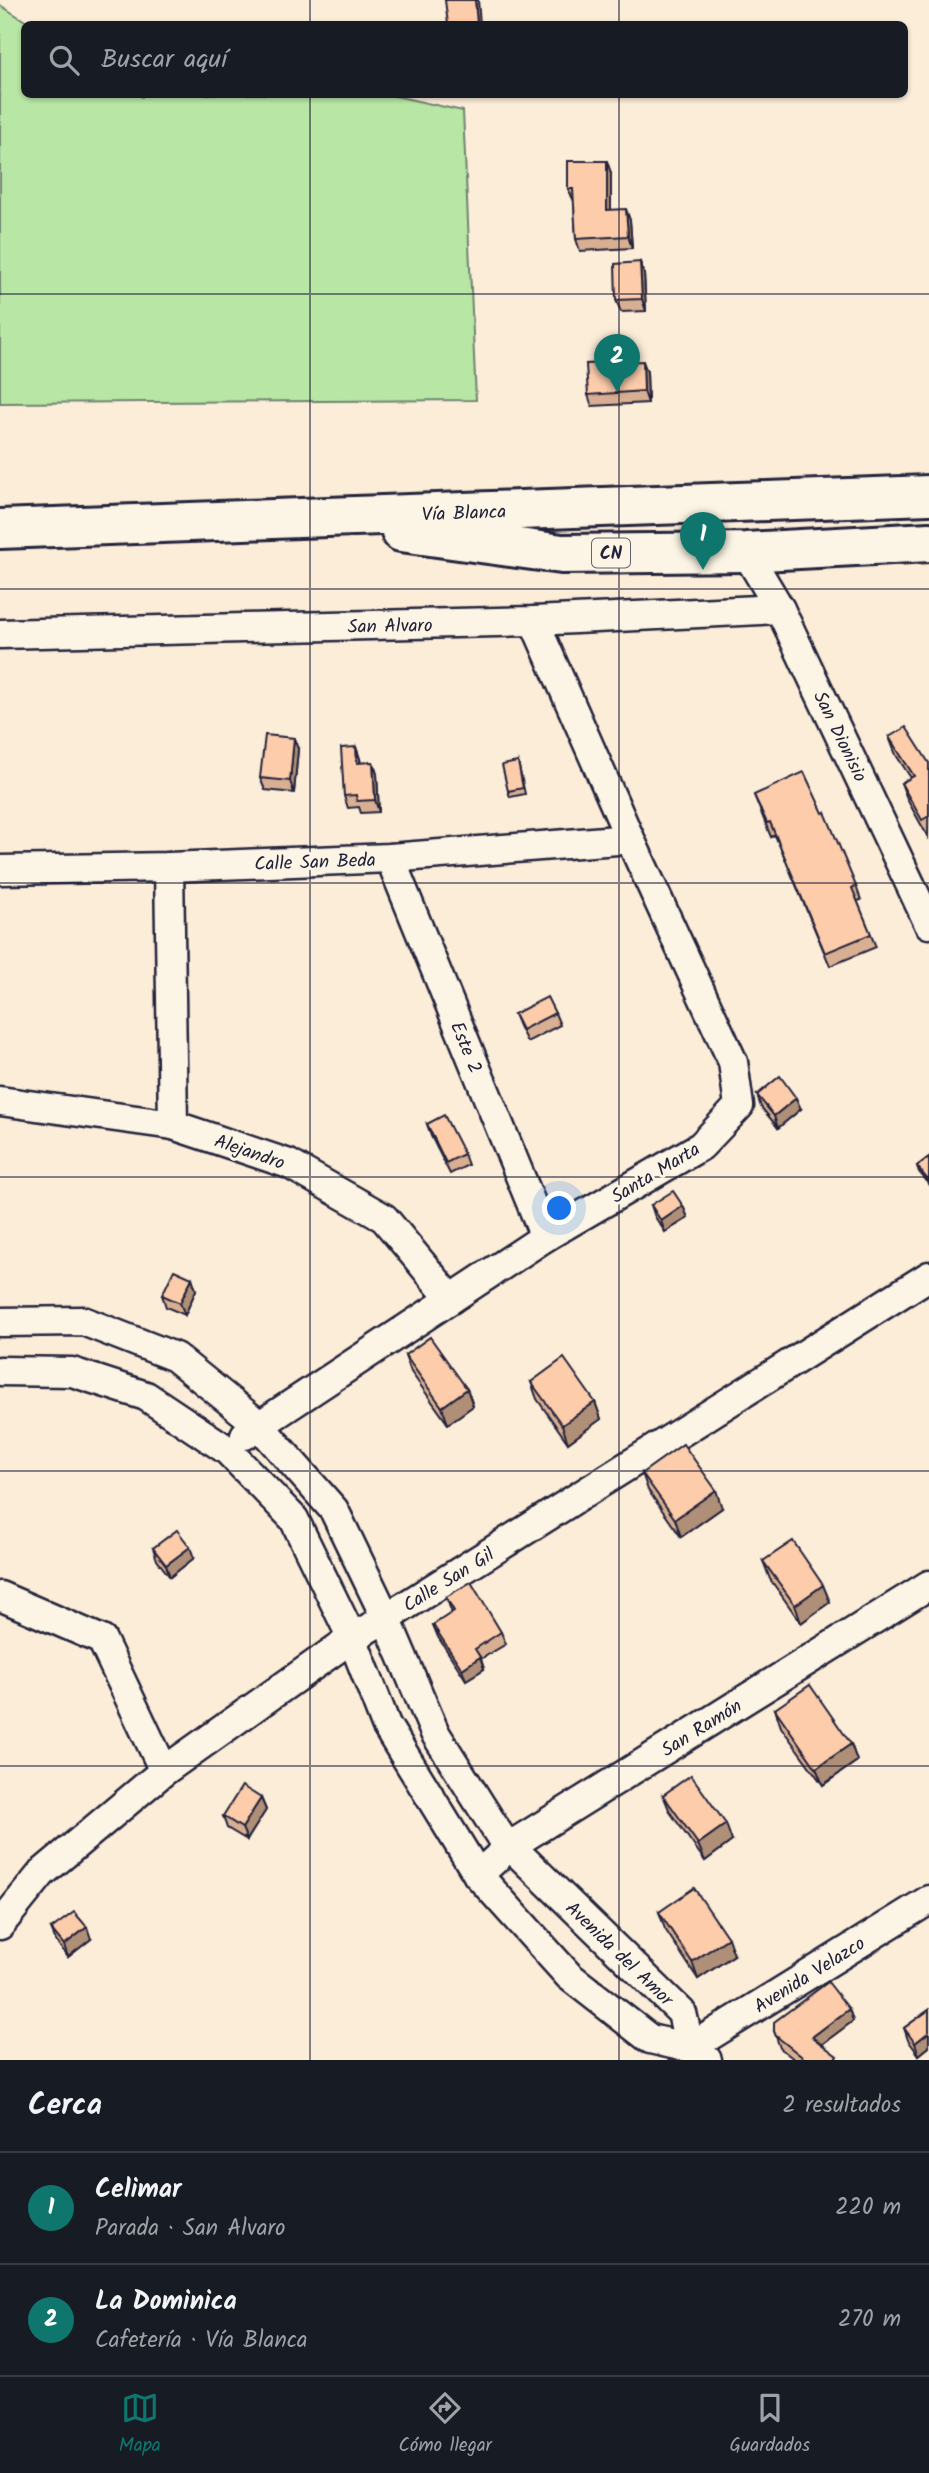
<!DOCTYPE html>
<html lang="es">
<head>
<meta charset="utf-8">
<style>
	:root { --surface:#171b24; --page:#242831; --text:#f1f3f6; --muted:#9ea1a6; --line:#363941; --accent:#0f766e }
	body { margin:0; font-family:Kalam,sans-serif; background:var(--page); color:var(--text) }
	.you { position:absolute; left:560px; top:1209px; width:24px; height:24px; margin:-18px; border:5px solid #fff; border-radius:50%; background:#1a73e8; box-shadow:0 0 0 10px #1a73e833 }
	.badge { display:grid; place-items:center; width:46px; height:46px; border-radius:50%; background:var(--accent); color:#fff; font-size:23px; font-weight:700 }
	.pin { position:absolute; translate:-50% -58px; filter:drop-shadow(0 2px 4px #0008) }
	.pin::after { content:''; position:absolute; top:37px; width:24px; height:21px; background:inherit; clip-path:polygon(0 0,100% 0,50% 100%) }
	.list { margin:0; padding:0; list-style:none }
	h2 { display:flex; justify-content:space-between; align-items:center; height:91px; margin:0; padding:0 28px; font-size:30px }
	h2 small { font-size:23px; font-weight:400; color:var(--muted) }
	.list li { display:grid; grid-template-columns:46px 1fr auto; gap:21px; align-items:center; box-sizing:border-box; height:112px; padding:0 28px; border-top:2px solid var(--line) }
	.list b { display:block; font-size:26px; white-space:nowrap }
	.list p { margin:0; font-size:23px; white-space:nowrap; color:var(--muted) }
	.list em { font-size:23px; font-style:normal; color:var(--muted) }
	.icon { flex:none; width:38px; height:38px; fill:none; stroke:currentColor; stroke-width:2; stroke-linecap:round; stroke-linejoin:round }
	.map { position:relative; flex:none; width:929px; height:2060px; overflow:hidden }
	.search { position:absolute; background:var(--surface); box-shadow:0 2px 5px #0004; left:21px; right:21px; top:21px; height:77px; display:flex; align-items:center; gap:18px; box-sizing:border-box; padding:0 24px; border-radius:10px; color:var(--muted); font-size:26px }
	.sheet { height:315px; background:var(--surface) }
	nav { display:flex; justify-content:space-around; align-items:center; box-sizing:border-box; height:98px; border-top:2px solid var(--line); background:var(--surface); font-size:19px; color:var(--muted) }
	nav a { display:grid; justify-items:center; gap:4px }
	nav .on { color:var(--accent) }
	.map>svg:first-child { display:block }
	.green { fill:#b8e6a4; stroke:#6d8470; stroke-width:2 }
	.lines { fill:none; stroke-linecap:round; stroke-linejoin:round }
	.minor-casing { stroke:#22223b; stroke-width:33 }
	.highway-casing { stroke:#22223b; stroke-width:44 }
	.minor { stroke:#fcf5e5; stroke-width:28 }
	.highway { stroke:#fcf5e5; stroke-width:38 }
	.wall { fill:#d9af93; stroke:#22223b; stroke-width:2 }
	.shaded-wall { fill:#b08f78; stroke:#22223b; stroke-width:2 }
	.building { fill:#fcccab; stroke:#22223b; stroke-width:2 }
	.grid { fill:none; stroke:#22223b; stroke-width:2; stroke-opacity:0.55 }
	.labels { text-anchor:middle; stroke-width:6; stroke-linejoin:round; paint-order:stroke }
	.shield { fill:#fcf5e5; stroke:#63616e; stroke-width:2 }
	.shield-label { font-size:18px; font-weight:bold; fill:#22223b }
	.street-label { font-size:19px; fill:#22223b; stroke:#fcf5e5 }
</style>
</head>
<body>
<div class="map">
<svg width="929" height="2060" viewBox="0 0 929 2060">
	<rect width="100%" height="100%" fill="#fcedd9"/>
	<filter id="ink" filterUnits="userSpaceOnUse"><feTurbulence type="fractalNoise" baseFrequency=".0143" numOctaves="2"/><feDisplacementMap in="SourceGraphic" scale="14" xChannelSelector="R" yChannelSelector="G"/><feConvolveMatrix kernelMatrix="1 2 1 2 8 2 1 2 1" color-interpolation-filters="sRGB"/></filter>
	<g filter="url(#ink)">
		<polygon class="green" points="0,5 30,24 24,24 24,94 138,94 142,97 145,94 386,94 463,111 476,400 0,403"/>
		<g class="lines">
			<defs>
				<g id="minor">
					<polyline points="746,552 780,609 929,924"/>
					<polyline points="0,634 534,621 780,609"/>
					<polyline points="390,858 545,1237"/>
					<polyline points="169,867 173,1125"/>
					<polyline points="0,870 169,867 390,858 630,839"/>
					<polyline points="0,1101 173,1125 289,1164 384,1218 451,1299"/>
					<polyline points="0,1322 83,1321 175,1357 258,1424 334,1510 386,1618 435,1733 500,1836 682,2013 690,2048 650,2039 569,1976 478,1875 386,1725 352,1638 294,1519 227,1450 146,1396 72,1372 0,1371"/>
					<polyline points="245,1435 545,1237 701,1146 739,1106 733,1062 630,839 534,621"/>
					<polyline points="0,1596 102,1640 164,1771"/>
					<polyline points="478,1875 510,1846 929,1585"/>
					<polyline points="0,1925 42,1873 164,1771 352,1638 386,1618 929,1276"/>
					<polyline points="707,2060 690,2048 929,1900"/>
				</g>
				<g id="highway">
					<polyline points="0,529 929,495"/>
					<polyline points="401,532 562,554 746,552 929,542"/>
				</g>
			</defs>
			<use href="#minor" class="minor-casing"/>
			<use href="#highway" class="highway-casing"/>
			<use href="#minor" class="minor"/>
			<use href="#highway" class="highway"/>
		</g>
		<g class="wall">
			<polygon points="611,173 611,209 630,220 632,248 580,251 576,239 574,201 568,189"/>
			<polygon points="640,262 644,274 646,311 621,312 616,300"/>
			<polygon points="647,372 648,403 592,406 588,395"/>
			<polygon points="889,737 929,763 928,837 908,801 901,783 911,778 896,755"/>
			<polygon points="356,747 360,759 361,763 373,762 377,774 379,812 361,813 359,807 348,808 344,796"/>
			<polygon points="298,749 294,793 265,790 260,778"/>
			<polygon points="518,762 525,794 510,797 508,791"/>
			<polygon points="754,795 856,886 861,900 857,901 876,947 830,966 775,835 771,837"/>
			<polygon points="555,1013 560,1025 527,1042 519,1026 514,1014"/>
			<polygon points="757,1095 801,1109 778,1128 761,1107"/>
			<polygon points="427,1124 464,1154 468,1165 450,1174 431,1136"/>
			<polygon points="929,1157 929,1184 919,1172 917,1166"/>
			<polygon points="651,1205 683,1206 688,1218 665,1232 655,1217"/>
			<polygon points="192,1278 196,1290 185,1315 166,1307 162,1295"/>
			<polygon points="405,1355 467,1389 473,1406 448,1424 411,1372"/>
			<polygon points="531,1382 595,1402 601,1419 568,1443 537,1399"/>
			<polygon points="642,1473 722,1508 681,1537 648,1490"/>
			<polygon points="153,1548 194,1558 170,1577 157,1560"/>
			<polygon points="763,1561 830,1602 801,1623 770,1579"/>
			<polygon points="446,1597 501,1632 506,1644 481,1659 484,1669 466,1680 438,1637 433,1625 452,1613"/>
			<polygon points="775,1709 851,1744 857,1761 823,1785 781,1727"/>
			<polygon points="663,1795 732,1841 705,1861 670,1812"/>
			<polygon points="261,1798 266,1810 247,1840 227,1828 223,1816"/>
			<polygon points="659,1912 734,1955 698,1979 665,1929"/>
			<polygon points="51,1929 91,1939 68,1957 56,1941"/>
			<polygon points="849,2009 853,2021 822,2044 838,2060 795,2060 780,2048 774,2031"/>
			<polygon points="929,2010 929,2047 919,2055 908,2040 904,2028"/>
		</g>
		<g class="shaded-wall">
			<polygon points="475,0 478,0 480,24 477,24"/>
			<polygon points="607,161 611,173 611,221 607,210"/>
			<polygon points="626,209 630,220 632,248 628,236"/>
			<polygon points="640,262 644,274 646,311 642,299"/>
			<polygon points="643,361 647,372 648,403 644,391"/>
			<polygon points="294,738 298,749 294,793 290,781"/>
			<polygon points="356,747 360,759 361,775 357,763"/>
			<polygon points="373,762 377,774 379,812 375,800"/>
			<polygon points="796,1098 801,1109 778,1128 774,1116"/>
			<polygon points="683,1206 688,1218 665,1232 661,1221"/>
			<polygon points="192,1278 196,1290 185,1315 180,1303"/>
			<polygon points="467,1389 473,1406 448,1424 442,1407"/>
			<polygon points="595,1402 601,1419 568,1443 562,1425"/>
			<polygon points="716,1490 722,1508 681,1537 675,1519"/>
			<polygon points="190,1547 194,1558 170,1577 166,1565"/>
			<polygon points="823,1585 830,1602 801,1623 795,1605"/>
			<polygon points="480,1657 484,1669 466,1680 462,1669"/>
			<polygon points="851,1744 857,1761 823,1785 816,1768"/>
			<polygon points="261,1798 266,1810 247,1840 242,1828"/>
			<polygon points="726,1824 732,1841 705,1861 698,1844"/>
			<polygon points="87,1927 91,1939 68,1957 64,1945"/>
			<polygon points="728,1938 734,1955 698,1979 692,1962"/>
			<polygon points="849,2009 853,2021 817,2048 812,2037"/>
			<polygon points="929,2032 929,2047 919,2055 915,2043"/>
		</g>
		<g class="building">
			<polygon points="445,0 475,0 477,24 448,24"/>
			<polygon points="568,161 607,161 607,210 626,209 628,236 576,239 573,189 568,189"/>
			<polygon points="640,262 642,299 616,300 615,264"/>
			<polygon points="643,361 644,391 588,395 586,364"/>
			<polygon points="906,727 929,763 929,816 922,820 901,783 914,776 889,737"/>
			<polygon points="265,735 294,738 290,781 260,778"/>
			<polygon points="356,747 357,763 373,762 375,800 357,801 356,795 344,796 341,748"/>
			<polygon points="518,762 523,788 508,791 502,765"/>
			<polygon points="804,772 823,813 825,812 856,886 852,888 871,934 825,953 770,822 767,823 754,795"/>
			<polygon points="547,997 555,1013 522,1030 514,1014"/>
			<polygon points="780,1076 796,1098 774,1116 757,1095"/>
			<polygon points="444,1115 464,1154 446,1163 427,1124"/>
			<polygon points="929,1157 929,1180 928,1180 917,1166"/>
			<polygon points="673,1191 683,1206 661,1221 651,1205"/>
			<polygon points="174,1270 192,1278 180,1303 162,1295"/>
			<polygon points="430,1337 467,1389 442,1407 405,1355"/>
			<polygon points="564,1358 595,1402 562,1425 531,1382"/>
			<polygon points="683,1444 716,1490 675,1519 642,1473"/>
			<polygon points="177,1530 190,1547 166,1565 153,1548"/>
			<polygon points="793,1541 823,1585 795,1605 763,1561"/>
			<polygon points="471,1582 501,1632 475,1649 480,1657 462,1669 433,1625 454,1611 446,1597"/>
			<polygon points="810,1685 851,1744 816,1768 775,1709"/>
			<polygon points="691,1775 726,1824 698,1844 663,1795"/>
			<polygon points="242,1786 261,1798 242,1828 223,1816"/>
			<polygon points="694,1888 728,1938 692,1962 659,1912"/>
			<polygon points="74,1912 87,1927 64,1945 51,1929"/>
			<polygon points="828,1982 849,2009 812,2037 837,2056 834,2060 806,2060 776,2036 774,2031 774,2022"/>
			<polygon points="929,2010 929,2032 915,2043 904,2028"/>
		</g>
	</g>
	<path class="grid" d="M310 0V24M619 0V24M310 94V2060M619 94V2060M0 294H929M0 589H929M0 883H929M0 1177H929M0 1471H929M0 1766H929"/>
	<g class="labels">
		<rect class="shield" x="592" y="538.5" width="38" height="29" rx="5"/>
		<g class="shield-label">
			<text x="611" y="559">CN</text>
		</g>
		<g class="street-label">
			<text transform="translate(464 512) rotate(-2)" y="7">Vía Blanca</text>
			<text transform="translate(390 625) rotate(-1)" y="7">San Alvaro</text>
			<text transform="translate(841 736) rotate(64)" y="7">San Dionisio</text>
			<text transform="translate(315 861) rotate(-2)" y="7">Calle San Beda</text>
			<text transform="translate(467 1047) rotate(68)" y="7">Este 2</text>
			<text transform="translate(250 1151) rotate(19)" y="7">Alejandro</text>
			<text transform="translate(655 1172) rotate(-31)" y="7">Santa Marta</text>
			<text transform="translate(448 1579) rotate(-32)" y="7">Calle San Gil</text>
			<text transform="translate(701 1727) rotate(-32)" y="7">San Ramón</text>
			<text transform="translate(620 1953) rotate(44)" y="7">Avenida del Amor</text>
			<text transform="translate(809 1974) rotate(-32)" y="7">Avenida Velazco</text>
		</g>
	</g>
</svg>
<div class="you"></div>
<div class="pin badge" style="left:703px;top:570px">1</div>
<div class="pin badge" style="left:617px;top:392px">2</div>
<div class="search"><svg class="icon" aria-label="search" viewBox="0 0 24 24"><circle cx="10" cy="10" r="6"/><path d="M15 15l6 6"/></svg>Buscar aquí</div>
</div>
<section class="sheet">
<h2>Cerca<small>2 resultados</small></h2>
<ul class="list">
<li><span class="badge">1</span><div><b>Celimar</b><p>Parada · San Alvaro</p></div><em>220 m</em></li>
<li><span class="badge">2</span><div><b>La Dominica</b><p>Cafetería · Vía Blanca</p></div><em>270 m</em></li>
</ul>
</section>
<nav>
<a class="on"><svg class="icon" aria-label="map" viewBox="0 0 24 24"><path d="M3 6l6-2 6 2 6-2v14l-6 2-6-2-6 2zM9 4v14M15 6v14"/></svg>Mapa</a>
<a><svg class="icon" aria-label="directions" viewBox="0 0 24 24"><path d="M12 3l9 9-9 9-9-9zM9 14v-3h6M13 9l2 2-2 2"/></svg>Cómo llegar</a>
<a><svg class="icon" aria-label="saved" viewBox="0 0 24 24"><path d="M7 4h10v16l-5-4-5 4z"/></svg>Guardados</a>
</nav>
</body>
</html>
